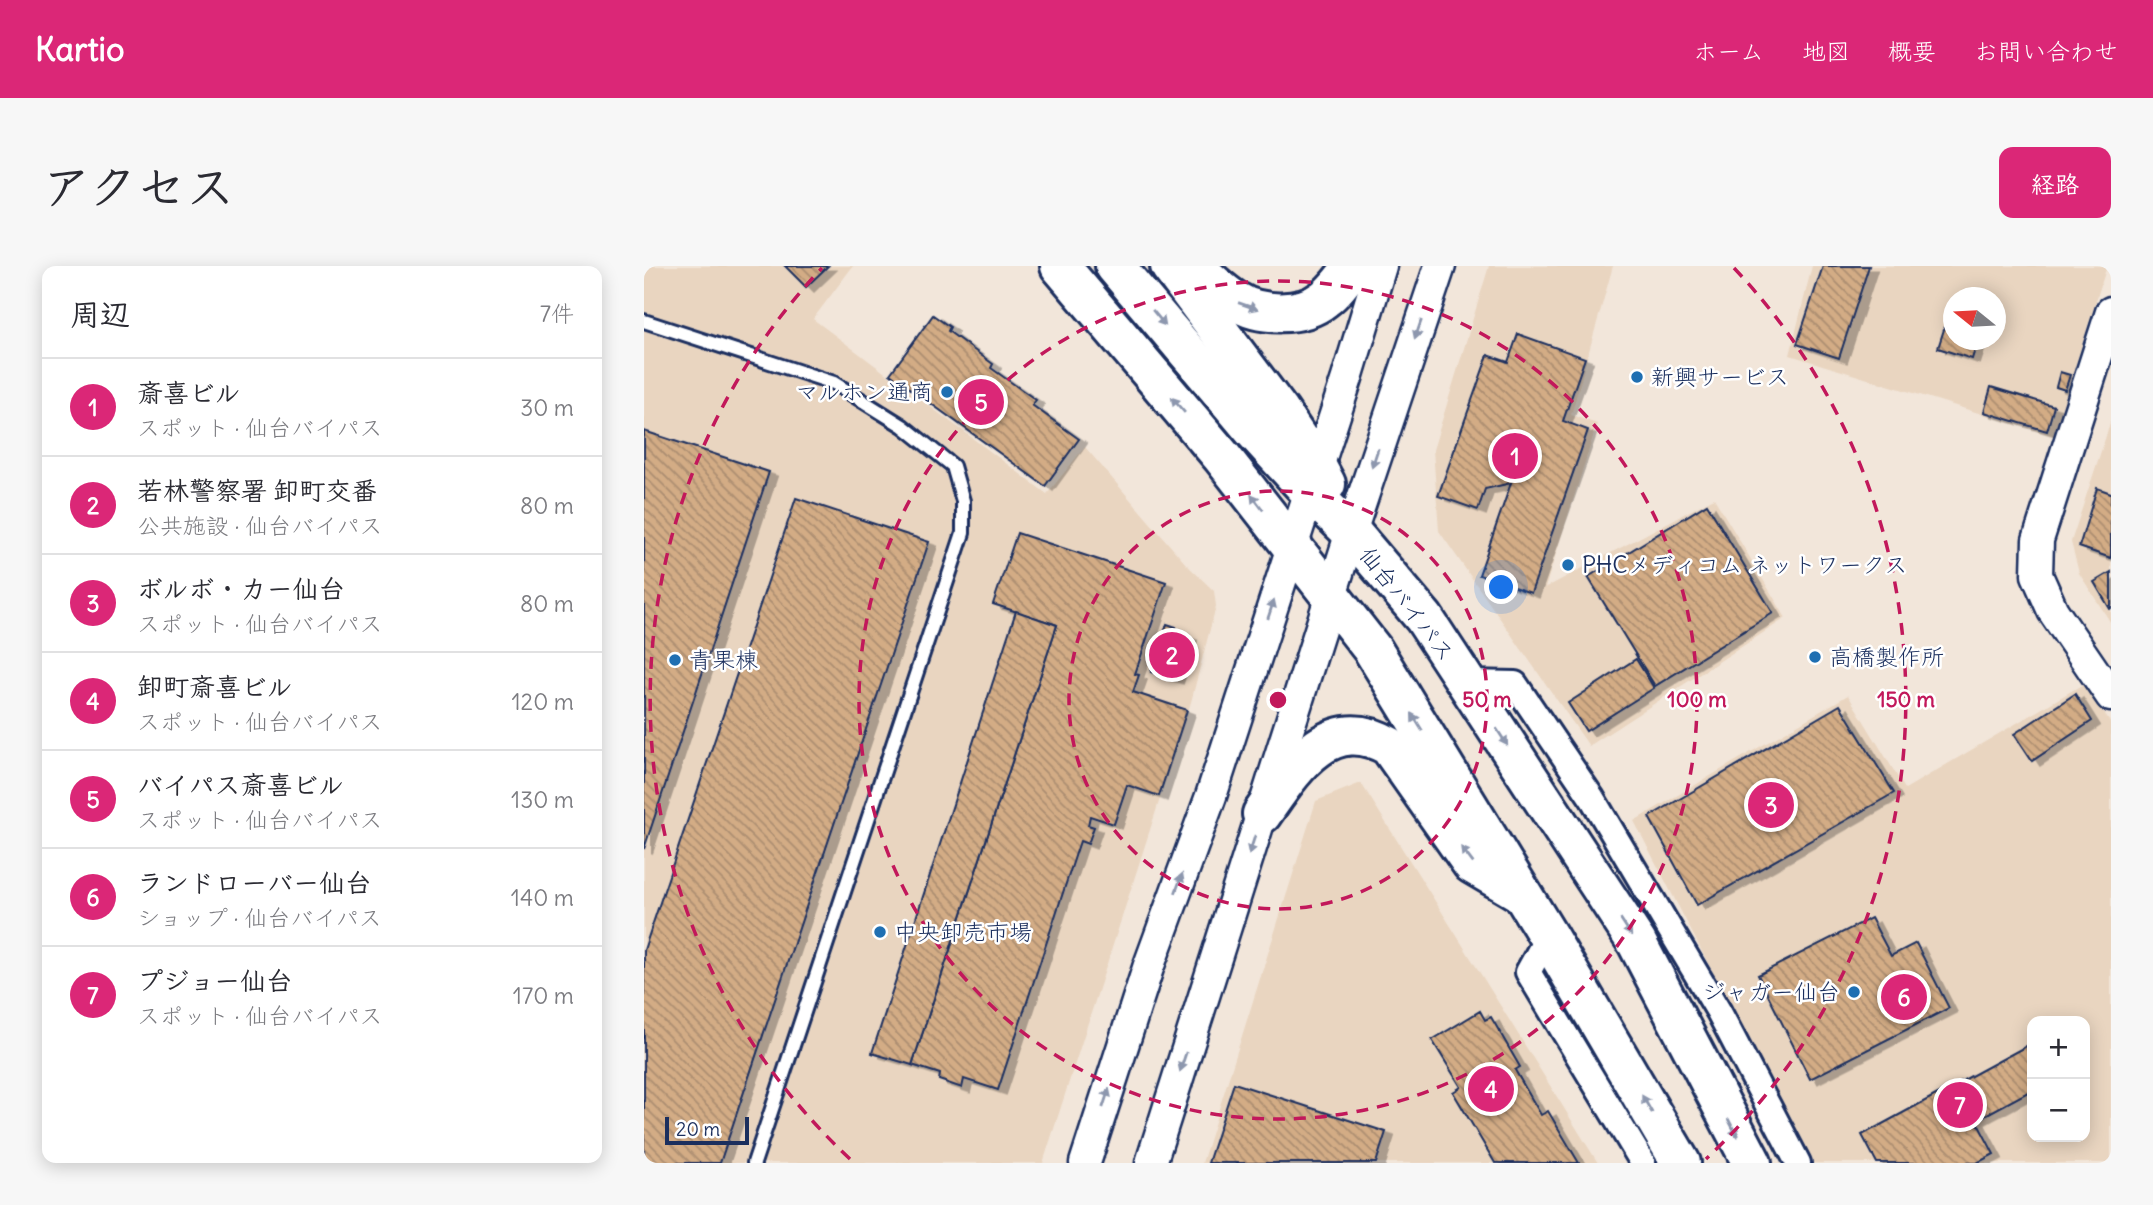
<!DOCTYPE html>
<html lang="ja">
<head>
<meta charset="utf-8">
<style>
	:root { --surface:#fff; --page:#f7f7f7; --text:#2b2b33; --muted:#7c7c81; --line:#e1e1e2; --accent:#db2777 }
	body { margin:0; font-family:Delius,"Klee One",sans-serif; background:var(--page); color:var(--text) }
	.controls { position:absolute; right:21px; bottom:21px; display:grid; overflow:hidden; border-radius:14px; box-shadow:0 4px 18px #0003 }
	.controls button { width:63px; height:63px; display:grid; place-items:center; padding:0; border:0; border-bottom:2px solid var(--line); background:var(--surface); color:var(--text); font:35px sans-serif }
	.compass { position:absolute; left:1299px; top:21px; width:63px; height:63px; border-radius:50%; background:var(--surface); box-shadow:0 4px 18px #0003; rotate:288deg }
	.scale { position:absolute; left:21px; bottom:18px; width:84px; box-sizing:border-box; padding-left:7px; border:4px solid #1b2f5e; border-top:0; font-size:19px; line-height:24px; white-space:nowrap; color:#1b2f5e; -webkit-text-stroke:5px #fff; paint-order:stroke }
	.you { position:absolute; left:858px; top:322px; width:24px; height:24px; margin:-18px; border:5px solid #fff; border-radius:50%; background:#1a73e8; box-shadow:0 0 0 10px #1a73e833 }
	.badge { display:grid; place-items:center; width:46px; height:46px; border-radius:50%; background:var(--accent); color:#fff; font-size:23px; font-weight:700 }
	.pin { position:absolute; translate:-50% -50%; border:4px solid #fff; box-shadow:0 2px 7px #0006 }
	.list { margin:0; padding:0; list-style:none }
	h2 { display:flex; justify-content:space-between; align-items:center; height:91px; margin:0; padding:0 28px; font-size:30px }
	h2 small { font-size:23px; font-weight:400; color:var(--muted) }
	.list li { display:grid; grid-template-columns:46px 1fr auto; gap:21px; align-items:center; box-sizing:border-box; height:98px; padding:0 28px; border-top:2px solid var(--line) }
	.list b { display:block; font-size:26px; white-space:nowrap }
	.list p { margin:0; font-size:23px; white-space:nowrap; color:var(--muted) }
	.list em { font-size:23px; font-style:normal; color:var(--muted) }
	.map { position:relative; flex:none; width:1467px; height:897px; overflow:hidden; border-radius:14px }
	header { display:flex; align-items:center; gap:42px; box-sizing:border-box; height:98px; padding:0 35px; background:var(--accent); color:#fff }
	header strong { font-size:33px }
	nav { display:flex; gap:38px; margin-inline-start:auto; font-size:24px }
	.intro { display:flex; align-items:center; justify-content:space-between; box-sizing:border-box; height:168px; padding:0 42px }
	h1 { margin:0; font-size:49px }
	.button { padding:18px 32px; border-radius:14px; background:var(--accent); color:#fff; font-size:24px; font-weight:700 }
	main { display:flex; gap:42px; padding:0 42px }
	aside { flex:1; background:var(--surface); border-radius:14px; box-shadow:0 4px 18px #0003 }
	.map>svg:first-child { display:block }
	.built { fill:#e9d5c0; fill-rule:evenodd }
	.building { fill:url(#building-back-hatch); stroke:#1b2f5e; stroke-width:2; filter:url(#shadow) }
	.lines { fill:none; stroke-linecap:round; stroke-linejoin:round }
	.service-casing { stroke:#1b2f5e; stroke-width:18 }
	.minor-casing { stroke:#1b2f5e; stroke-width:30 }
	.tertiary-casing { stroke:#1b2f5e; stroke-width:35 }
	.trunk-casing { stroke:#1b2f5e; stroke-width:44 }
	.service { stroke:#fff; stroke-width:12 }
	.minor { stroke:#fff; stroke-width:24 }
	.tertiary { stroke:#fff; stroke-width:30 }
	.trunk { stroke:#fff; stroke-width:38 }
	.oneway { fill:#8d97ae }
	.ring { fill:none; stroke:#c2185b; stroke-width:3.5; stroke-dasharray:12 9 }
	.poi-dot { fill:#1f6fb2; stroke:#fff; stroke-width:2.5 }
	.labels { text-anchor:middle; stroke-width:5; stroke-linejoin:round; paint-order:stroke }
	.poi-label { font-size:23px; fill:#1b2f5e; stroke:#fff; text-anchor:start }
	.street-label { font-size:23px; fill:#1b2f5e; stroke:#fff }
	.centre { fill:#c2185b; stroke:#fff; stroke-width:3.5 }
	.ring-label { font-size:21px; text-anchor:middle; font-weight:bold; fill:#c2185b; stroke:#fff; stroke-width:5; stroke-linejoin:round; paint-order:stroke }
</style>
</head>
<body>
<header>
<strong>Kartio</strong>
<nav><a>ホーム</a><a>地図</a><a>概要</a><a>お問い合わせ</a></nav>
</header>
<div class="intro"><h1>アクセス</h1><a class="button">経路</a></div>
<main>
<aside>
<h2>周辺<small>7件</small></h2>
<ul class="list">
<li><span class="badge">1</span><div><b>斎喜ビル</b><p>スポット · 仙台バイパス</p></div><em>30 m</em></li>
<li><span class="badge">2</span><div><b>若林警察署 卸町交番</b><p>公共施設 · 仙台バイパス</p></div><em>80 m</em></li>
<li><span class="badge">3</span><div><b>ボルボ・カー仙台</b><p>スポット · 仙台バイパス</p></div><em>80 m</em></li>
<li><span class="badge">4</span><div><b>卸町斎喜ビル</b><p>スポット · 仙台バイパス</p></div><em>120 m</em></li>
<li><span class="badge">5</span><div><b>バイパス斎喜ビル</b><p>スポット · 仙台バイパス</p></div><em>130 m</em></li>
<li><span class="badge">6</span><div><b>ランドローバー仙台</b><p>ショップ · 仙台バイパス</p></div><em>140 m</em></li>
<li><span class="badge">7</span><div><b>プジョー仙台</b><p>スポット · 仙台バイパス</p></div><em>170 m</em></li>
</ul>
</aside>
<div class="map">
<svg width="1467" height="897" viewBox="0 0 1467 897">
	<defs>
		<pattern id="building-back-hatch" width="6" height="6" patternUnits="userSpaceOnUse" patternTransform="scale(1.75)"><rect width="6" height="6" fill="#d3ac85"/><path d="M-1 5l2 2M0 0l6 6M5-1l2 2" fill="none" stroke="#aa8c70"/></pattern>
		<filter id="shadow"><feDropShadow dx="8" dy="4.5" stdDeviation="0" flood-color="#0004"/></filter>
	</defs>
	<rect width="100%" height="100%" fill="#f2e6da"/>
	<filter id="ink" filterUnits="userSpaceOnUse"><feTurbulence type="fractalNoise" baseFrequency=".0143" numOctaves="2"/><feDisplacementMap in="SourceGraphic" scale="14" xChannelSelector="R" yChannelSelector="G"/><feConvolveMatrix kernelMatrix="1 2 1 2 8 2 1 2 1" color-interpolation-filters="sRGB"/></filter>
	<g filter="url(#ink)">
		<g class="built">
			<polygon points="0,0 209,0 169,53 403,228 441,181 542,298 570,325 572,340 547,436 399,897 0,897"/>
			<polygon points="845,0 969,0 927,149 953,158 901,322 1070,232 1142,352 945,480 795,265 789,184"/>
			<path d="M1168 0H1463L1409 170 1146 89ZM1310 32H1352V74H1310Z"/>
			<polygon points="1467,155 1467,357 1435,307 1427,276"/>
			<path d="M1441 417 1467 458V897H1168L990 555 1204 429 1261 523ZM1388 755H1441V871H1388Z"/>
			<polygon points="717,517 838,710 954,897 558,897 672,535"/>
		</g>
		<g class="building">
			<polygon points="141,0 184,0 162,21"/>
			<polygon points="1179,0 1225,0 1195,92 1153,78"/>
			<polygon points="1305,48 1310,49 1310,74 1334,74 1328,93 1294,82"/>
			<polygon points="289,49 306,61 304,65 349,98 347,102 392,134 388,139 435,173 401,220 246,108"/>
			<polygon points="874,68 941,92 919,155 944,164 887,327 835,309 867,217 841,223 834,244 794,230 844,89 864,96"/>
			<polygon points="1416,106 1426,109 1421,124 1412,121"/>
			<polygon points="1347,121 1410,140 1403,165 1340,146"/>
			<polygon points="0,165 125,206 0,583"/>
			<polygon points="1453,222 1467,227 1467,292 1435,281"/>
			<polygon points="152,232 285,276 76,897 0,897 0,684"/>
			<polygon points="1063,238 1129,347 1011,420 944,311"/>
			<polygon points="373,267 522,316 491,408 495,409 489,426 543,444 515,530 483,519 470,558 446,550 444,559 450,561 444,578 436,575 354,824 320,813 318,822 295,814 296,808 268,799 413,359 349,338"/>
			<polygon points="1467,306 1467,342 1466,343 1450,316"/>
			<polygon points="372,345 413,359 268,799 228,787"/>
			<polygon points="523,358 532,361 531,365 545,370 531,413 507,406"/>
			<polygon points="992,393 1010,422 942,465 924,437"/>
			<polygon points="1431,428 1448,455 1388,495 1370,468"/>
			<polygon points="1196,439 1250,527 1053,639 1005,551"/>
			<polygon points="1227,652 1247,690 1272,677 1305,742 1166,813 1114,709"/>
			<polygon points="836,745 841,754 847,751 876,801 871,804 897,849 904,845 935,897 851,897 809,826 817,821 788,774"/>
			<polygon points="1388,777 1388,824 1332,854 1350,888 1333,897 1233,897 1218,869"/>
			<polygon points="590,817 742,866 732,897 564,897"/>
		</g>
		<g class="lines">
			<defs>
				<polyline id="service" points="0,55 190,117 259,160 309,200 319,235 319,267 110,897"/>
				<g id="minor">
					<polyline points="823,417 871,418 948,532 1075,746 1154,897"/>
					<polyline points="904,670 884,706 999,897"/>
				</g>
				<g id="tertiary">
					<polyline points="1467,46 1394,274 1393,309 1409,345 1467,430"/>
					<polyline points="441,897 504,702 567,530 703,112 737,0"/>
					<polyline points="507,897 707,266 796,0"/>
				</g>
				<g id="trunk">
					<polyline points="416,0 578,191 729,384 904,670 1037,897"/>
					<polyline points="471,0 610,165 666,226 707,266 780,352 993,677 1108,897"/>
					<polyline points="526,0 636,146 674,203 682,218"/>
					<path d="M550 0C563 12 577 26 592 35 615 50 658 51 680 33 691 25 701 11 709 0"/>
					<path d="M618 548C649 504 684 445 745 480L828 598 874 625"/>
				</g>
			</defs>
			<use href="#service" class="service-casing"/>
			<use href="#minor" class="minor-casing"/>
			<use href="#tertiary" class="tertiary-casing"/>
			<use href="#trunk" class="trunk-casing"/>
			<use href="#service" class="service"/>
			<use href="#minor" class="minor"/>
			<use href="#tertiary" class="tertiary"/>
			<use href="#trunk" class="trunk"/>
		</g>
		<defs><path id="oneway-solid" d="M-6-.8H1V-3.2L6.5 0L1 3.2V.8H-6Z" transform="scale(1.75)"/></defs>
		<g class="oneway">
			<use href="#oneway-solid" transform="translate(604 40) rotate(19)"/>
			<use href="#oneway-solid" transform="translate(515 52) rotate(50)"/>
			<use href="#oneway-solid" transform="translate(774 64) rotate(109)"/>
			<use href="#oneway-solid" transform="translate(534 139) rotate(-131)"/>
			<use href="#oneway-solid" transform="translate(731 192) rotate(108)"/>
			<use href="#oneway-solid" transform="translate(613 236) rotate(-127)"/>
			<use href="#oneway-solid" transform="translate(627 343) rotate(-72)"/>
			<use href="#oneway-solid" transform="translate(773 456) rotate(-122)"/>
			<use href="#oneway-solid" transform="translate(858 471) rotate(57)"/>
			<use href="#oneway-solid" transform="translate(608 579) rotate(108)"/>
			<use href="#oneway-solid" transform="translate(823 589) rotate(-127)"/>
			<use href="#oneway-solid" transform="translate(535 617) rotate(-70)"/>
			<use href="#oneway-solid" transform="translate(982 661) rotate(57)"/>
			<use href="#oneway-solid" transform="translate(539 796) rotate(108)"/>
			<use href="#oneway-solid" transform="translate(462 832) rotate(-72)"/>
			<use href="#oneway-solid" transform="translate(1003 838) rotate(-120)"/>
			<use href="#oneway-solid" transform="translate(1089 862) rotate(62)"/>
		</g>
	</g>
	<g class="ring">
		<circle cx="634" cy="434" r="209"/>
		<circle cx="634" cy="434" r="419"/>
		<path d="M206 893A628 628 0 0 1 178 2M1090 2A628 628 0 0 1 1062 893"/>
	</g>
	<g class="poi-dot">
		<circle cx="993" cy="111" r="7"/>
		<circle cx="303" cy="126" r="7"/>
		<circle cx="924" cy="299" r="7"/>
		<circle cx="1171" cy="391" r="7"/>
		<circle cx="31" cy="394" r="7"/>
		<circle cx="236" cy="666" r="7"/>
		<circle cx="1210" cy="726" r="7"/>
	</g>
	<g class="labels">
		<g class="poi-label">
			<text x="1007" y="119">新興サービス</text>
			<text x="289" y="134" text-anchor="end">マルホン通商</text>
			<text x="938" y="307">PHCメディコム ネットワークス</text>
			<text x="1185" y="399">高橋製作所</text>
			<text x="45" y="402">青果棟</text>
			<text x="250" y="674">中央卸売市場</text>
			<text x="1196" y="734" text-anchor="end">ジャガー仙台</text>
		</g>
		<g class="street-label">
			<text transform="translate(763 338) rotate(52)" y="8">仙台バイパス</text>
		</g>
	</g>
	<circle cx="634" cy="434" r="10" class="centre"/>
	<g class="ring-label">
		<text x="843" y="441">50 m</text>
		<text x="1053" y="441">100 m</text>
		<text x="1262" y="441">150 m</text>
	</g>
</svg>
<div class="controls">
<button>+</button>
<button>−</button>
</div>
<svg class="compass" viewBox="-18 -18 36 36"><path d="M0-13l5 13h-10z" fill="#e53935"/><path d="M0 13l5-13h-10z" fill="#7c7c81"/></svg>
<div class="scale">20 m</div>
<div class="you"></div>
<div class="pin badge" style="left:871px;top:190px">1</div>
<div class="pin badge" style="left:528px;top:389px">2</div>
<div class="pin badge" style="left:1127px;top:539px">3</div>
<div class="pin badge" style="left:847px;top:823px">4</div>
<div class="pin badge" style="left:337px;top:136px">5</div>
<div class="pin badge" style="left:1260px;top:731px">6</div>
<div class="pin badge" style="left:1316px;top:839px">7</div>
</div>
</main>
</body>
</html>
